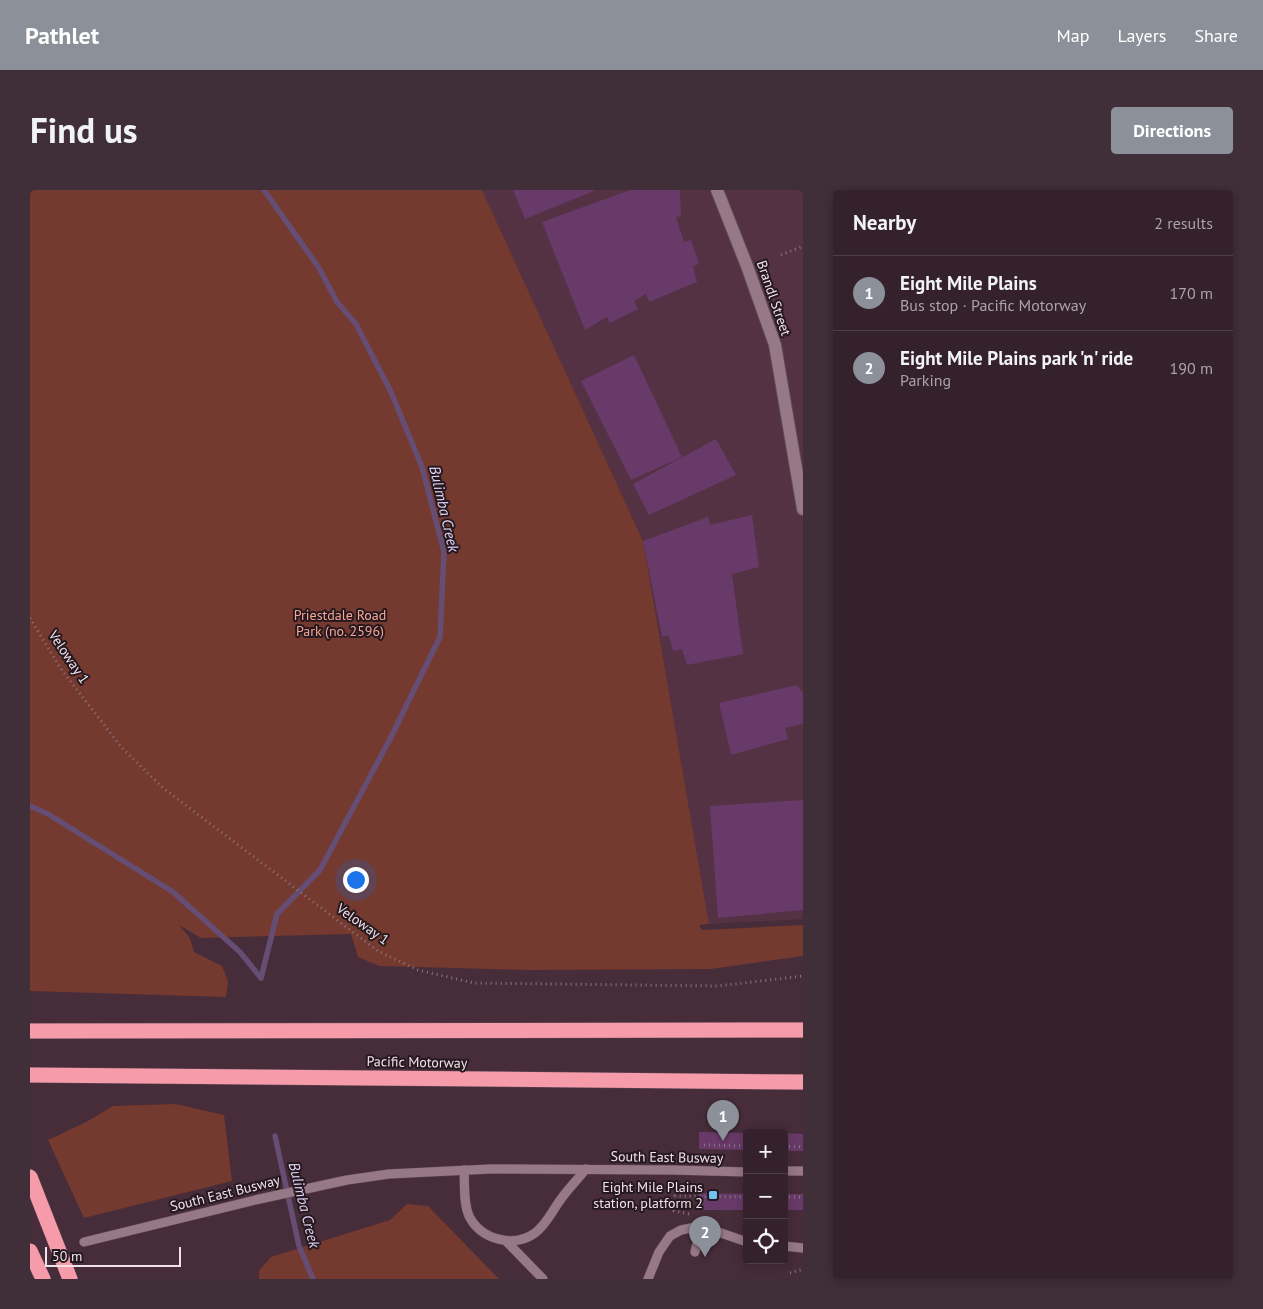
<!DOCTYPE html>
<html lang="en">
<head>
<meta charset="utf-8">
<style>
	:root { --surface:#35212c; --page:#402e38; --text:#f1f3f6; --muted:#aaa3a9; --line:#4f3e48; --accent:#8c9099 }
	body { margin:0; font-family:"PT Sans",sans-serif; background:var(--page); color:var(--text) }
	.controls { position:absolute; right:15px; bottom:15px; display:grid; overflow:hidden; border-radius:5px; box-shadow:0 2px 12px #0003 }
	.controls button { width:45px; height:45px; display:grid; place-items:center; padding:0; border:0; border-bottom:1px solid var(--line); background:var(--surface); color:var(--text); font:25px sans-serif }
	.scale { position:absolute; left:15px; bottom:12px; width:136px; box-sizing:border-box; padding-left:5px; border:2px solid #f3e1ea; border-top:0; font-size:14px; line-height:18px; white-space:nowrap; color:#f3e1ea; -webkit-text-stroke:4px #25191f; paint-order:stroke }
	.you { position:absolute; left:325px; top:689px; width:18px; height:18px; margin:-12px; border:4px solid #fff; border-radius:50%; background:#1a73e8; box-shadow:0 0 0 8px #1a73e833 }
	.badge { display:grid; place-items:center; width:32px; height:32px; border-radius:50%; background:var(--accent); color:#fff; font-size:16px; font-weight:700 }
	.pin { position:absolute; translate:-50% -41px; filter:drop-shadow(0 1px 2px #0008) }
	.pin::after { content:''; position:absolute; top:26px; width:18px; height:15px; background:inherit; clip-path:polygon(0 0,100% 0,50% 100%) }
	.list { margin:0; padding:0; list-style:none }
	h2 { display:flex; justify-content:space-between; align-items:center; height:65px; margin:0; padding:0 20px; font-size:21px }
	h2 small { font-size:16px; font-weight:400; color:var(--muted) }
	.list li { display:grid; grid-template-columns:32px 1fr auto; gap:15px; align-items:center; box-sizing:border-box; height:75px; padding:0 20px; border-top:1px solid var(--line) }
	.list b { display:block; font-size:19px; white-space:nowrap }
	.list p { margin:0; font-size:16px; white-space:nowrap; color:var(--muted) }
	.list em { font-size:16px; font-style:normal; color:var(--muted) }
	.icon { flex:none; width:28px; height:28px; fill:none; stroke:currentColor; stroke-width:2; stroke-linecap:round; stroke-linejoin:round }
	.map { position:relative; flex:none; width:773px; height:1089px; overflow:hidden; border-radius:5px }
	header { display:flex; align-items:center; gap:30px; box-sizing:border-box; height:70px; padding:0 25px; background:var(--accent); color:#fff }
	header strong { font-size:24px }
	nav { display:flex; gap:28px; margin-inline-start:auto; font-size:18px }
	.intro { display:flex; align-items:center; justify-content:space-between; box-sizing:border-box; height:120px; padding:0 30px }
	h1 { margin:0; font-size:35px }
	.button { padding:12px 22px; border-radius:5px; background:var(--accent); color:#fff; font-size:18px; font-weight:700 }
	main { display:flex; gap:30px; padding:0 30px }
	aside { flex:1; background:var(--surface); border-radius:5px; box-shadow:0 2px 12px #0003 }
	.map>svg:first-child { display:block }
	.built { fill:#543244 }
	.green { fill:#74392f }
	.lines { fill:none; stroke-linecap:round; stroke-linejoin:round }
	.stream { stroke:#664d74; stroke-width:5.5 }
	.building { fill:#683a69 }
	.lane-casing { stroke:#604955; stroke-width:10 }
	.street-casing { stroke:#604955; stroke-width:14 }
	.highway-casing { stroke:#604955; stroke-width:16 }
	.path { stroke:#8c7581; stroke-width:3; stroke-dasharray:1 4; stroke-linecap:butt }
	.lane { stroke:#977887; stroke-width:9 }
	.street { stroke:#977887; stroke-width:12 }
	.highway { stroke:#f69baa; stroke-width:15 }
	.poi-dot { fill:#71c1f5; stroke:#25191f; stroke-width:2 }
	.labels { text-anchor:middle; stroke-width:4; stroke-linejoin:round; paint-order:stroke }
	.street-label { font-size:14px; fill:#f3e1ea; stroke:#25191f }
	.park-label { font-size:14px; fill:#f7a696; stroke:#25191f }
	.poi-label { font-size:14px; fill:#f3e1ea; stroke:#25191f; text-anchor:end }
	.water-label { font-size:15px; font-style:italic; fill:#e1d2f5; stroke:#25191f }
</style>
</head>
<body>
<header>
<strong>Pathlet</strong>
<nav><a>Map</a><a>Layers</a><a>Share</a></nav>
</header>
<div class="intro"><h1>Find us</h1><a class="button">Directions</a></div>
<main>
<div class="map">
<svg width="773" height="1089" viewBox="0 0 773 1089">
	<rect width="100%" height="100%" fill="#472c3a"/>
	<polygon class="built" points="452,0 773,0 773,729 679,734 613,351"/>
	<g class="green">
		<polygon points="0,0 452,0 613,351 679,734 669,735 672,740 773,735 773,766 681,779 501,780 349,776 328,767 321,744 171,748 149,735 160,748 164,762 192,776 198,791 196,807 0,801"/>
		<polygon points="146,914 194,925 202,991 54,1028 18,950 56,932 83,916"/>
		<polygon points="377,1014 398,1016 469,1089 229,1089 229,1081 241,1067 360,1030"/>
	</g>
	<g class="lines">
		<g class="stream">
			<polyline points="0,616 18,624 143,702 210,762 231,788"/>
			<polyline points="231,788 247,724 290,680 360,549 410,447 414,362 392,277 361,202 326,134 307,112 289,78 234,0"/>
			<polyline points="245,946 269,1056 283,1089"/>
		</g>
	</g>
	<g class="building">
		<polygon points="483,0 566,0 495,29"/>
		<polygon points="600,0 650,0 651,26 646,27 654,52 661,50 669,74 663,76 667,92 619,112 616,104 604,111 608,119 580,133 577,127 555,140 512,32"/>
		<polygon points="604,165 652,267 601,290 551,191"/>
		<polygon points="686,249 706,285 619,325 603,294"/>
		<polygon points="722,325 729,377 702,384 713,464 657,475 652,459 643,461 639,446 632,446 613,351 678,327 680,335"/>
		<polygon points="767,495 773,503 773,534 755,538 758,549 701,565 689,513"/>
		<polygon points="773,610 773,720 688,728 680,616"/>
		<polygon points="669,942 717,943 717,960 669,959"/>
		<polygon points="754,943 773,944 773,961 754,961"/>
		<polygon points="669,1003 717,1004 717,1020 669,1020"/>
		<rect x="754" y="1004" width="19" height="16"/>
	</g>
	<g class="lines">
		<defs>
			<g id="lane">
				<path d="M434 980C435 994 433 1012 439 1026 451 1050 484 1058 505 1043 517 1034 522 1021 531 1009 538 999 548 989 556 979"/>
				<polyline points="754,981 773,981"/>
				<polyline points="54,1052 225,1010 317,990 359,984 460,979 642,980 717,982"/>
				<polyline points="477,1052 513,1089"/>
				<polyline points="754,1056 773,1058"/>
				<polyline points="665,1062 671,1036"/>
				<polyline points="618,1089 629,1062 640,1046 651,1040 671,1036 717,1052"/>
			</g>
			<polyline id="street" points="687,0 717,76 745,155 773,319"/>
			<g id="highway">
				<polyline points="0,841 773,840"/>
				<polyline points="0,885 773,892"/>
				<polyline points="0,987 40,1089"/>
				<polyline points="0,1061 13,1089"/>
			</g>
		</defs>
		<use href="#lane" class="lane-casing"/>
		<use href="#street" class="street-casing"/>
		<use href="#highway" class="highway-casing"/>
		<g class="path">
			<polyline points="751,65 773,56"/>
			<polyline points="0,428 31,479 91,557 133,598 348,761 388,780 444,793 688,796 773,786"/>
			<polyline points="674,955 717,956"/>
			<polyline points="754,956 773,957"/>
			<polyline points="754,1007 773,1007"/>
			<polyline points="659,1024 644,1021 645,1006 717,1007"/>
			<polyline points="760,1083 773,1079"/>
		</g>
		<use href="#lane" class="lane"/>
		<use href="#street" class="street"/>
		<use href="#highway" class="highway"/>
	</g>
	<rect class="poi-dot" x="678" y="1000" width="10" height="10" rx="2.5"/>
	<g class="labels">
		<g class="street-label">
			<text transform="translate(744 108) rotate(71)" y="5">Brandl Street</text>
			<text transform="translate(39 467) rotate(56)" y="5">Veloway 1</text>
			<text transform="translate(333 734) rotate(35)" y="5">Veloway 1</text>
			<text transform="translate(387 872) rotate(1)" y="5">Pacific Motorway</text>
			<text transform="translate(637 967) rotate(1)" y="5">South East Busway</text>
			<text transform="translate(195 1003) rotate(-14)" y="5">South East Busway</text>
		</g>
		<g class="park-label">
			<text x="310" y="430">Priestdale Road<tspan x="310" dy="16">Park (no. 2596)</tspan></text>
		</g>
		<g class="poi-label">
			<text x="673" y="1002">Eight Mile Plains<tspan x="673" dy="16">station, platform 2</tspan></text>
		</g>
		<g class="water-label">
			<text transform="translate(414 319) rotate(77)" y="5">Bulimba Creek</text>
			<text transform="translate(274 1015) rotate(76)" y="5">Bulimba Creek</text>
		</g>
	</g>
</svg>
<div class="controls">
<button>+</button>
<button>−</button>
<button><svg class="icon" aria-label="locate" viewBox="0 0 24 24"><circle cx="12" cy="12" r="6"/><path d="M12 2v4M12 18v4M2 12h4M18 12h4"/></svg></button>
</div>
<div class="scale">50 m</div>
<div class="you"></div>
<div class="pin badge" style="left:693px;top:951px">1</div>
<div class="pin badge" style="left:675px;top:1067px">2</div>
</div>
<aside>
<h2>Nearby<small>2 results</small></h2>
<ul class="list">
<li><span class="badge">1</span><div><b>Eight Mile Plains</b><p>Bus stop · Pacific Motorway</p></div><em>170 m</em></li>
<li><span class="badge">2</span><div><b>Eight Mile Plains park 'n' ride</b><p>Parking</p></div><em>190 m</em></li>
</ul>
</aside>
</main>
</body>
</html>
